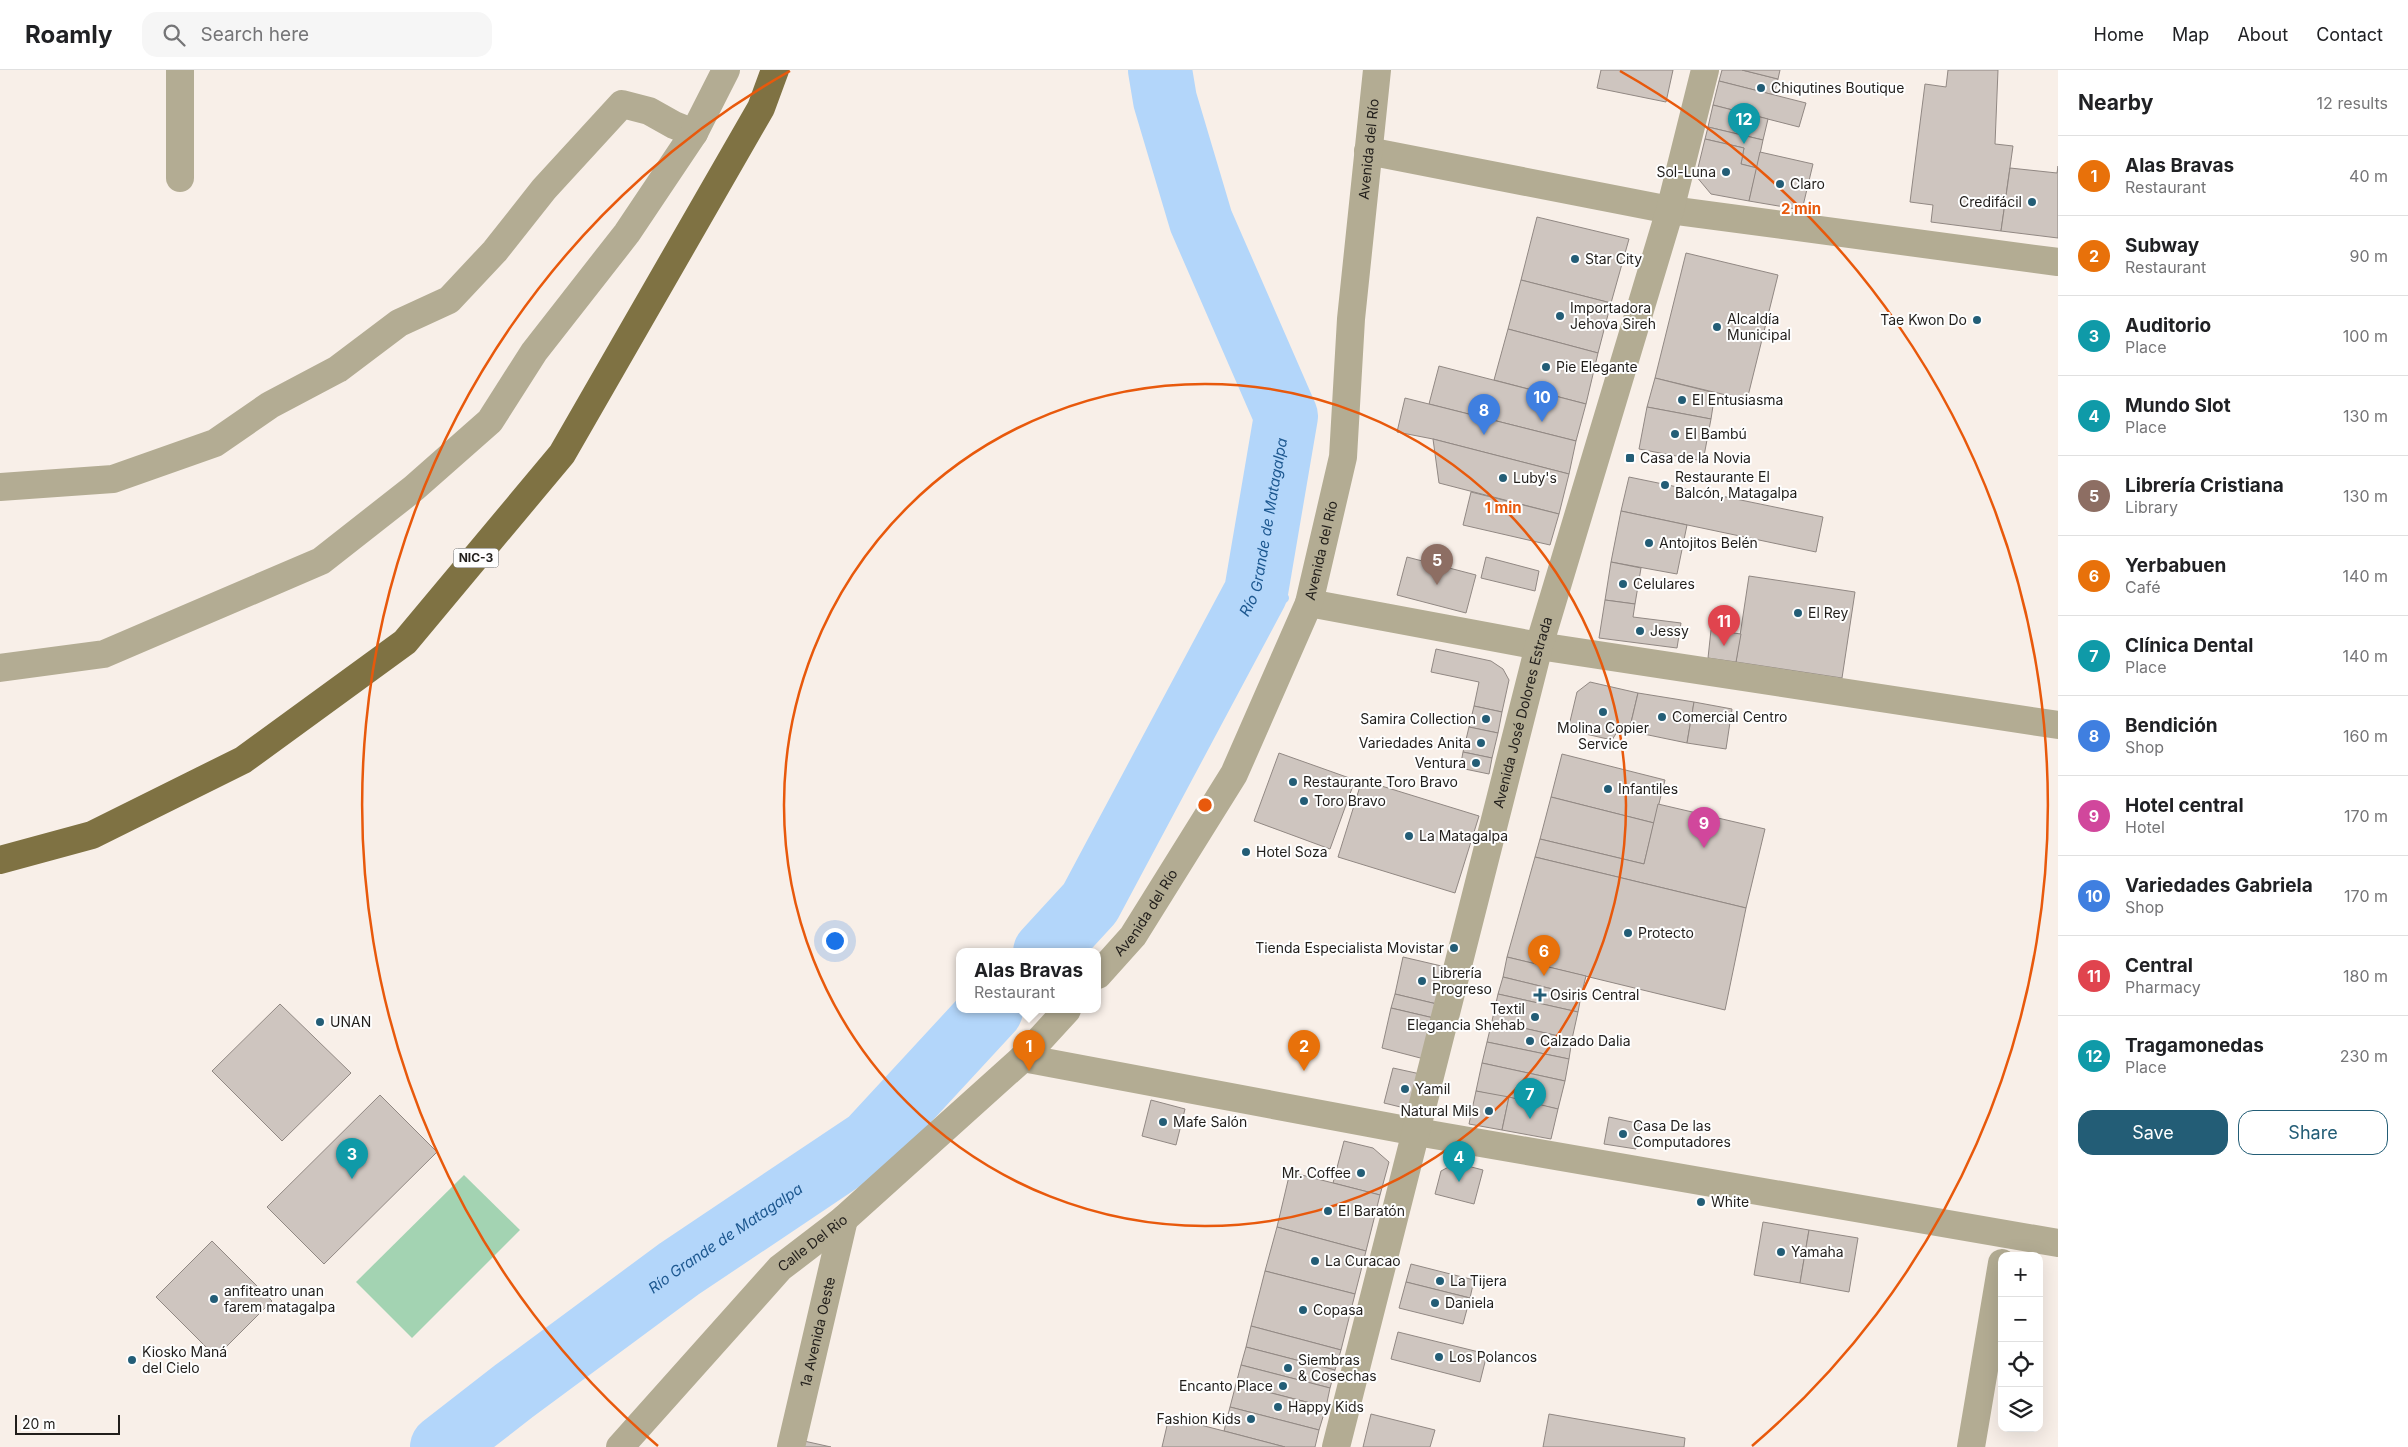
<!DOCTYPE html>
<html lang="en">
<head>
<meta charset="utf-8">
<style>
	:root { --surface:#fff; --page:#f6f6f6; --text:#202124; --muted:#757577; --line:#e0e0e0; --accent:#235d76 }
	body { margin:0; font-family:Inter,sans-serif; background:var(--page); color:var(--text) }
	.controls { position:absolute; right:15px; bottom:15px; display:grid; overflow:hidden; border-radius:10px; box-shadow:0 5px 20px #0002 }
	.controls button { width:45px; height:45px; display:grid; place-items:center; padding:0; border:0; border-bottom:1px solid var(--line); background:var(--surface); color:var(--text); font:25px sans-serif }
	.scale { position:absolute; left:15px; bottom:12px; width:105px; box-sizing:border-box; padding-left:5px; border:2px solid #211e1b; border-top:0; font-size:14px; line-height:18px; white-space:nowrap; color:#211e1b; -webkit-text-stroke:4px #fefefe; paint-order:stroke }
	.you { position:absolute; left:834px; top:870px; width:18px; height:18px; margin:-12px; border:4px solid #fff; border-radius:50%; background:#1a73e8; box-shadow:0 0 0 8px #1a73e833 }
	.badge { display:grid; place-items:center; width:32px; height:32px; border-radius:50%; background:var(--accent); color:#fff; font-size:16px; font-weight:700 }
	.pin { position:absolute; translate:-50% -41px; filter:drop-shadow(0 1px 2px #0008) }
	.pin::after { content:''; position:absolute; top:26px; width:18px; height:15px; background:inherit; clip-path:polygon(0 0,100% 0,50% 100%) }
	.popup { position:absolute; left:956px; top:878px; width:145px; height:65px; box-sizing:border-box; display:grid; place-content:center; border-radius:10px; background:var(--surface); filter:drop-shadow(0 1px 4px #0005); font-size:16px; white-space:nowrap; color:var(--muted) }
	.popup b { font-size:19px; color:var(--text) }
	.popup::after { content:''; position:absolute; left:50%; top:100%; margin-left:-10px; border:10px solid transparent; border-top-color:var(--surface) }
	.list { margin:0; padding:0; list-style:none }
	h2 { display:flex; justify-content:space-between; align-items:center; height:65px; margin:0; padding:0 20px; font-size:21px }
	h2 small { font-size:16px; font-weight:400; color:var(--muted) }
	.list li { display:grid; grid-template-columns:32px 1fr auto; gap:15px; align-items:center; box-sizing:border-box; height:80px; padding:0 20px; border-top:1px solid var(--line) }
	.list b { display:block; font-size:19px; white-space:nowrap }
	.list p { margin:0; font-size:16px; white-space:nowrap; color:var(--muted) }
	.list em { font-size:16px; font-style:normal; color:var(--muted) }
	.actions { display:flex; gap:10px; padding:15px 20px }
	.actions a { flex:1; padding:11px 0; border:1px solid var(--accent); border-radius:15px; text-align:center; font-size:18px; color:var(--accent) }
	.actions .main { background:var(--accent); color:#fff }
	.icon { flex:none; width:28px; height:28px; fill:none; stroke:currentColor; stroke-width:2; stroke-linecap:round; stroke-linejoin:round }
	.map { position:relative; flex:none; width:2058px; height:1377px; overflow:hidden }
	header { display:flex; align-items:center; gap:30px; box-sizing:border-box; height:70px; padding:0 25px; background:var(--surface); border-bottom:1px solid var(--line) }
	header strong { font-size:24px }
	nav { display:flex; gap:28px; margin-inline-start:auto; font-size:18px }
	.search { width:350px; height:45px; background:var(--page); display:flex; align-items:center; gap:12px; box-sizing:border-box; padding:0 18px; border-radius:15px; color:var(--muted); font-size:19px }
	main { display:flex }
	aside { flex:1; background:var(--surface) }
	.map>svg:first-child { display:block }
	.green { fill:#a3d3b2 }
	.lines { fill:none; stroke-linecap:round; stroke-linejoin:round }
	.stream { stroke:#b3d6fa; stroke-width:10 }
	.river { stroke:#b3d6fa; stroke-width:64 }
	.building { fill:#cec5bf; stroke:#918883 }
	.minor { stroke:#b3ac93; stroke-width:28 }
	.major { stroke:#7f7243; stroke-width:28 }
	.ring { fill:none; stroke:#e8590c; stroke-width:2.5 }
	.poi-dot { fill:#235d76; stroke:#fefefe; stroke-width:2 }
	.labels { text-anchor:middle; stroke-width:4; stroke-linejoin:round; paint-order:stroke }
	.shield { fill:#fefefe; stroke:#63615f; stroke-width:1 }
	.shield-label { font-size:12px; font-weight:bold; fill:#211e1b }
	.poi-label { font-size:14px; fill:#211e1b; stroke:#fefefe; text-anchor:start }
	.street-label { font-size:14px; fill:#211e1b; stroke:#fefefe }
	.water-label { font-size:15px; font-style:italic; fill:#1d5890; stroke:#fefefe }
	.centre { fill:#e8590c; stroke:#fefefe; stroke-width:2.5 }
	.ring-label { font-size:15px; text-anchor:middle; font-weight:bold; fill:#e8590c; stroke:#fefefe; stroke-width:4; stroke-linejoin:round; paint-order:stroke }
</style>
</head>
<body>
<header>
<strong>Roamly</strong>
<div class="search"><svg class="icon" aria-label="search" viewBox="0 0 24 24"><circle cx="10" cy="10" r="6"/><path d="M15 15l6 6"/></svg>Search here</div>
<nav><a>Home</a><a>Map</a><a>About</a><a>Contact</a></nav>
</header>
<main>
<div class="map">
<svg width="2058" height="1377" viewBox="0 0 2058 1377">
	<rect width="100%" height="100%" fill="#f8efe8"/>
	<polygon class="green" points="464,1105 520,1160 412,1268 356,1212"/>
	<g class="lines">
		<polyline class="stream" points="1256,522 1284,528"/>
		<g class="river">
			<path id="s1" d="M1045 882 1090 833 1256 522 1286 346 1201 151 1165 30 1160 0"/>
			<path id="s2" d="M442 1377 514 1321 679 1199 870 1071 991 940"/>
		</g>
	</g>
	<g class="building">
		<polygon points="1601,0 1673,0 1666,32 1597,18"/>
		<polygon points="1722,0 1742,0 1778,9 1774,25 1719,11"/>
		<polygon points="1742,0 1780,0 1778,9"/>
		<polygon points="1948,0 1998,0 1995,74 2013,76 2001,161 1931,152 1933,135 1910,132 1925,14 1946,17"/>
		<polygon points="1719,11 1806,33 1799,57 1713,35"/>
		<polygon points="1713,35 1768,49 1763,70 1708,57"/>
		<polygon points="1708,57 1763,70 1757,98 1741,94 1744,78 1705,69"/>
		<polygon points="1705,69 1744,78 1741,94 1757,98 1749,131 1711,124 1696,106"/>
		<polygon points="1760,82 1813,94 1802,140 1749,131"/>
		<polygon points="2058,96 2058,168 2001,161 2010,98 2057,103"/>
		<polygon points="1537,147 1629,169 1611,233 1521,210"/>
		<polygon points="1686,183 1778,205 1747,330 1655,308"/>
		<polygon points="1521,210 1611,233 1598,283 1508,259"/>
		<polygon points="1508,259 1598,283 1586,334 1494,310"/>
		<polygon points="1439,296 1586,334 1576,371 1429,334"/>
		<polygon points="1655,308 1715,323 1711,349 1647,337"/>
		<polygon points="1405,328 1576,371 1569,404 1433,369 1397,362"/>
		<polygon points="1647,337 1711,349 1703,391 1639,379"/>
		<polygon points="1433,369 1569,404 1559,444 1439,413"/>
		<polygon points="1629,407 1823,447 1816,482 1621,441"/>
		<polygon points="1471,422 1559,444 1550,475 1463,455"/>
		<polygon points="1621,441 1687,455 1677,504 1611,492"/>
		<polygon points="1407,487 1476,505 1466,543 1397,525"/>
		<polygon points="1486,487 1539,501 1535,521 1481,508"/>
		<polygon points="1611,492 1641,498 1635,534 1605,530"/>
		<polygon points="1749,506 1855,522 1842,608 1736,592"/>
		<polygon points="1605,530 1635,534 1633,547 1681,553 1677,578 1599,568"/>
		<polygon points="1711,560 1741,564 1736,592 1708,588"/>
		<polygon points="1436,579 1491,591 1503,599 1509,610 1502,642 1474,636 1479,612 1431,602"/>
		<polygon points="1590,612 1638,623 1629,661 1617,662 1612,670 1568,660 1577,622"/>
		<polygon points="1638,623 1694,632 1687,673 1629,661"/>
		<polygon points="1694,632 1732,639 1726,679 1687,673"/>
		<polygon points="1474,636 1502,642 1498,663 1469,657"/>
		<polygon points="1469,657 1498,663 1492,688 1463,682"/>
		<polygon points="1463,682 1492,688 1489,704 1460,698"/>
		<polygon points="1279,683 1355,710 1330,779 1254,751"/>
		<polygon points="1562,684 1665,710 1654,753 1551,727"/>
		<polygon points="1362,710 1479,746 1455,823 1338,787"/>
		<polygon points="1551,727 1654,753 1644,794 1540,769"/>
		<polygon points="1658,734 1765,759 1746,838 1535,787 1540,769 1644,794"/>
		<polygon points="1535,787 1746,838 1725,940 1507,887"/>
		<polygon points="1403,887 1450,898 1441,935 1395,924"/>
		<polygon points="1507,887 1586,906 1581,926 1503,907"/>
		<polygon points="1503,907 1581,926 1578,942 1498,924"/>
		<polygon points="1395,924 1441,935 1438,949 1391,938"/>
		<polygon points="1498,924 1578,942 1572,969 1492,951"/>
		<polygon points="280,934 351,1003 282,1071 212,1001"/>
		<polygon points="1391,938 1438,949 1428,990 1382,978"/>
		<polygon points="1492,951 1572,969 1569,989 1487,972"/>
		<polygon points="1487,972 1569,989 1565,1011 1482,993"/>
		<polygon points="1482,993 1565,1011 1558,1039 1476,1021"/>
		<polygon points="1393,998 1425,1005 1417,1041 1384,1033"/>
		<polygon points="1476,1021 1509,1027 1502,1060 1469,1054"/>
		<polygon points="380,1025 437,1082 324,1194 267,1137"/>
		<polygon points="1509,1027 1558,1039 1551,1069 1502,1060"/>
		<polygon points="1151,1030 1185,1039 1176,1075 1142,1066"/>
		<polygon points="1609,1047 1641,1054 1636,1079 1604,1074"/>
		<polygon points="1344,1071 1373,1078 1389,1092 1380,1125 1333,1113"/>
		<polygon points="1456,1093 1483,1100 1474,1134 1435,1124 1441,1101"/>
		<polygon points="1290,1102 1380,1125 1366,1181 1277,1157"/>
		<polygon points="1763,1152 1809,1160 1800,1213 1754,1205"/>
		<polygon points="1277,1157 1366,1181 1355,1224 1265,1201"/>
		<polygon points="1809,1160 1858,1168 1849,1222 1800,1213"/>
		<polygon points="212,1171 272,1231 216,1287 156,1227"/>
		<polygon points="1411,1194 1474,1210 1470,1228 1406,1212"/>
		<polygon points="1265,1201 1355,1224 1341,1280 1251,1256"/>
		<polygon points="1406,1212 1470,1228 1463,1254 1399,1238"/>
		<polygon points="1251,1256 1341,1280 1335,1300 1246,1277"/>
		<polygon points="1398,1262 1487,1284 1480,1312 1391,1289"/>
		<polygon points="1246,1277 1335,1300 1330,1318 1241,1295"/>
		<polygon points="1241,1295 1330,1318 1326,1337 1236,1314"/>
		<polygon points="1236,1314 1326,1337 1319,1360 1230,1337"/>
		<polygon points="1230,1337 1319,1360 1315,1377 1285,1377 1224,1361"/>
		<polygon points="1371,1344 1435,1360 1430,1377 1363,1377"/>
		<polygon points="1549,1344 1685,1368 1684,1377 1543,1377"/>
		<polygon points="1169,1347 1224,1361 1285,1377 1162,1377"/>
		<polygon points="804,1371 831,1377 802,1377"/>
	</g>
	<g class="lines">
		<g class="minor">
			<polyline points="1368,81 1670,140 2058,192"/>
			<polyline points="180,108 180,0"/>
			<polyline points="0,417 113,409 215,373 270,335 338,299 399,253 449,230 495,181 544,119 622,34 649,41 674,55 694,63"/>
			<polyline points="1309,533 1539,576 2058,655"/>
			<polyline points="0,598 104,584 321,491 414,418 490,351 534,282 627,163 694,63 726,0"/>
			<path id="s3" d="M1098 905 1133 866 1234 704 1309 533 1343 387 1351 249 1377 0"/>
			<polyline points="1023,988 1417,1062 2058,1173"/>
			<path id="s4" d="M620 1377 780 1198 844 1149 1023 988 1067 940"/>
			<path id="s5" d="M791 1377 844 1149"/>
			<path id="s6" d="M1336 1377 1539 576 1670 140 1705 0"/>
			<polyline points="1971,1377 2002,1193"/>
		</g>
		<polyline class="major" points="0,790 92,765 243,690 405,572 562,384 761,38 775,0"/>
	</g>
	<g class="ring">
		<circle cx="1205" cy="735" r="421"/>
		<path d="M658 1376A843 843 0 0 1 790 1M1620 1A843 843 0 0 1 1752 1376"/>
	</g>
	<g class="poi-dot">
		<circle cx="1761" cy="18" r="5"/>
		<circle cx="1726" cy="102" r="5"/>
		<circle cx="1780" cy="114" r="5"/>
		<circle cx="2032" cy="132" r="5"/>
		<circle cx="1575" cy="189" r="5"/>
		<circle cx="1560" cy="246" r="5"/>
		<circle cx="1977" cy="250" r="5"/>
		<circle cx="1717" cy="257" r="5"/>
		<circle cx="1546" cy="297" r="5"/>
		<circle cx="1682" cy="330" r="5"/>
		<circle cx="1675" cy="364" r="5"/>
		<rect x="1625" y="383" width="10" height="10" rx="2.5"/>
		<circle cx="1503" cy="408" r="5"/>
		<circle cx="1665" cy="415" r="5"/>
		<circle cx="1649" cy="473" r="5"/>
		<circle cx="1623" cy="514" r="5"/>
		<circle cx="1798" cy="543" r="5"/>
		<circle cx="1640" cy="561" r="5"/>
		<circle cx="1603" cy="642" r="5"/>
		<circle cx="1662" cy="647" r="5"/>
		<circle cx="1486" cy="649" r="5"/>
		<circle cx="1481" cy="673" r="5"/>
		<circle cx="1476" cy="693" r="5"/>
		<circle cx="1293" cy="712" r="5"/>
		<circle cx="1608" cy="719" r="5"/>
		<circle cx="1304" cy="731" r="5"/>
		<circle cx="1409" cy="766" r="5"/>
		<circle cx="1246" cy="782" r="5"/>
		<circle cx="1628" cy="863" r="5"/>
		<circle cx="1454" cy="878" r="5"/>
		<circle cx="1422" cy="911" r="5"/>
		<path d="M1537.5 917.5h5v5h5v5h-5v5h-5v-5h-5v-5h5z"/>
		<circle cx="1535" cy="947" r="5"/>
		<circle cx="320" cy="952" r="5"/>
		<circle cx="1530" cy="971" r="5"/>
		<circle cx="1405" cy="1019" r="5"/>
		<circle cx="1489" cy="1041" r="5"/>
		<circle cx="1163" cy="1052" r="5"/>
		<circle cx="1623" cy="1064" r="5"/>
		<circle cx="1361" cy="1103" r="5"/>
		<circle cx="1701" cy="1132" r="5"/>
		<circle cx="1328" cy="1141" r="5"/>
		<circle cx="1781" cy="1182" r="5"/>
		<circle cx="1315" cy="1191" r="5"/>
		<circle cx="1440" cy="1211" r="5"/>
		<circle cx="214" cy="1229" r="5"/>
		<circle cx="1435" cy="1233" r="5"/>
		<circle cx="1303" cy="1240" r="5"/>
		<circle cx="1439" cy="1287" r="5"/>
		<circle cx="132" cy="1290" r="5"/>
		<circle cx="1288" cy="1298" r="5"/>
		<circle cx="1283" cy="1316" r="5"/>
		<circle cx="1278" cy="1337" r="5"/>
		<circle cx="1251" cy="1349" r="5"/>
	</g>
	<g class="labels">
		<rect class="shield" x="453.5" y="478.5" width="45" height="19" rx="4"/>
		<g class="shield-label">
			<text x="476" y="492">NIC-3</text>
		</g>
		<g class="poi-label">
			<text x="1771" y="23">Chiqutines Boutique</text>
			<text x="1716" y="107" text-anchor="end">Sol-Luna</text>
			<text x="1790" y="119">Claro</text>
			<text x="2022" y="137" text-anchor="end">Credifácil</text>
			<text x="1585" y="194">Star City</text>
			<text x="1570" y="243">Importadora<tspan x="1570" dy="16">Jehova Sireh</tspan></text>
			<text x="1727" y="254">Alcaldía<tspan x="1727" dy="16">Municipal</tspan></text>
			<text x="1967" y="255" text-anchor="end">Tae Kwon Do</text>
			<text x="1556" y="302">Pie Elegante</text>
			<text x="1692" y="335">El Entusiasma</text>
			<text x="1685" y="369">El Bambú</text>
			<text x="1640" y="393">Casa de la Novia</text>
			<text x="1675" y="412">Restaurante El<tspan x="1675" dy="16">Balcón, Matagalpa</tspan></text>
			<text x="1513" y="413">Luby's</text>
			<text x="1659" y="478">Antojitos Belén</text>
			<text x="1633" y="519">Celulares</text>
			<text x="1808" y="548">El Rey</text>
			<text x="1650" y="566">Jessy</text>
			<text x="1672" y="652">Comercial Centro</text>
			<text x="1476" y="654" text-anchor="end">Samira Collection</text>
			<text x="1603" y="663" text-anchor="middle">Molina Copier<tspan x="1603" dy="16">Service</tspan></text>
			<text x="1471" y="678" text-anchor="end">Variedades Anita</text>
			<text x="1466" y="698" text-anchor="end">Ventura</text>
			<text x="1303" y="717">Restaurante Toro Bravo</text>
			<text x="1618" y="724">Infantiles</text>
			<text x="1314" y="736">Toro Bravo</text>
			<text x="1419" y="771">La Matagalpa</text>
			<text x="1256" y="787">Hotel Soza</text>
			<text x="1638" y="868">Protecto</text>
			<text x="1444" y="883" text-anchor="end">Tienda Especialista Movistar</text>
			<text x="1432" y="908">Librería<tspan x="1432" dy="16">Progreso</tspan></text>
			<text x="1550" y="930">Osiris Central</text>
			<text x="1525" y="944" text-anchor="end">Textil<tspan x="1525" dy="16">Elegancia Shehab</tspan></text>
			<text x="330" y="957">UNAN</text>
			<text x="1540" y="976">Calzado Dalia</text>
			<text x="1415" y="1024">Yamil</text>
			<text x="1479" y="1046" text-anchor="end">Natural Mils</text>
			<text x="1173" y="1057">Mafe Salón</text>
			<text x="1633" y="1061">Casa De las<tspan x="1633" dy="16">Computadores</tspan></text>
			<text x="1351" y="1108" text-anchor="end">Mr. Coffee</text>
			<text x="1711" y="1137">White</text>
			<text x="1338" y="1146">El Baratón</text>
			<text x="1791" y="1187">Yamaha</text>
			<text x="1325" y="1196">La Curacao</text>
			<text x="1450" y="1216">La Tijera</text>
			<text x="224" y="1226">anfiteatro unan<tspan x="224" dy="16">farem matagalpa</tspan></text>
			<text x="1445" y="1238">Daniela</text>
			<text x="1313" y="1245">Copasa</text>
			<text x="142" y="1287">Kiosko Maná<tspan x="142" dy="16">del Cielo</tspan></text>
			<text x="1449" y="1292">Los Polancos</text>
			<text x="1298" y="1295">Siembras<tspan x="1298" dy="16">&amp; Cosechas</tspan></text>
			<text x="1273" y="1321" text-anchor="end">Encanto Place</text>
			<text x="1288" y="1342">Happy Kids</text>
			<text x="1241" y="1354" text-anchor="end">Fashion Kids</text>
		</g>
		<g class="street-label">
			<text dy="5" stroke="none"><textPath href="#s3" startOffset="889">Avenida del Río</textPath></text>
			<text dy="5" stroke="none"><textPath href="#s3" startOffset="484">Avenida del Río</textPath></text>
			<text dy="5" stroke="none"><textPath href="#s6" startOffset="758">Avenida José Dolores Estrada</textPath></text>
			<text dy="5" stroke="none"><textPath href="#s3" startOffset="79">Avenida del Río</textPath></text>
			<text dy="5" stroke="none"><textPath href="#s4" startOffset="281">Calle Del Rio</textPath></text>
			<text dy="5" stroke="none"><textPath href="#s5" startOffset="118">1a Avenida Oeste</textPath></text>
		</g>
		<g class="water-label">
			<text dy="5" stroke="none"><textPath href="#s1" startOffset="484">Río Grande de Matagalpa</textPath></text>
			<text dy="5" stroke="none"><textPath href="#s2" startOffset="352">Río Grande de Matagalpa</textPath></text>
		</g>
	</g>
	<circle cx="1205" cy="735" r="8" class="centre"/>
	<g class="ring-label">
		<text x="1801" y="144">2 min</text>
		<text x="1503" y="443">1 min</text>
	</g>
</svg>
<div class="controls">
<button>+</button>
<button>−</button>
<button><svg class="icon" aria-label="locate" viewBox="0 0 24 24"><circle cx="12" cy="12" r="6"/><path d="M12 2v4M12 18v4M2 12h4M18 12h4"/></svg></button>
<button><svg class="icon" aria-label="layers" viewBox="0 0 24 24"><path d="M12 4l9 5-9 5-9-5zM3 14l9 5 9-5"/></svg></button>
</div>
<div class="scale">20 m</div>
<div class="you"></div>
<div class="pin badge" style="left:1029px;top:1001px;background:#e8710a">1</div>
<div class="popup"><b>Alas Bravas</b>Restaurant</div>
<div class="pin badge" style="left:1304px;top:1001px;background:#e8710a">2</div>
<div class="pin badge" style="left:352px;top:1109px;background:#0f9aa8">3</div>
<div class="pin badge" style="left:1459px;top:1112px;background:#0f9aa8">4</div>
<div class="pin badge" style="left:1437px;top:515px;background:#8d6e63">5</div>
<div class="pin badge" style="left:1544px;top:906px;background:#e8710a">6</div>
<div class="pin badge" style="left:1530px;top:1049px;background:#0f9aa8">7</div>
<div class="pin badge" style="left:1484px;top:365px;background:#3f7fe0">8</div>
<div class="pin badge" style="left:1704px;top:778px;background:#d1479c">9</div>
<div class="pin badge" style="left:1542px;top:352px;background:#3f7fe0">10</div>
<div class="pin badge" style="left:1724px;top:576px;background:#e0444e">11</div>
<div class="pin badge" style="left:1744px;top:74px;background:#0f9aa8">12</div>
</div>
<aside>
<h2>Nearby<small>12 results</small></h2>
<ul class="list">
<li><span class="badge" style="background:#e8710a">1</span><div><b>Alas Bravas</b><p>Restaurant</p></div><em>40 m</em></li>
<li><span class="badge" style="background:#e8710a">2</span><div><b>Subway</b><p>Restaurant</p></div><em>90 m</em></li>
<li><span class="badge" style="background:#0f9aa8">3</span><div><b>Auditorio</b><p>Place</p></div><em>100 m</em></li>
<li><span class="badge" style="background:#0f9aa8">4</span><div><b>Mundo Slot</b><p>Place</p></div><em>130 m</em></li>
<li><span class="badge" style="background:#8d6e63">5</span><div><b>Librería Cristiana</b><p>Library</p></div><em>130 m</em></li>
<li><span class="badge" style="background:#e8710a">6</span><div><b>Yerbabuen</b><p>Café</p></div><em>140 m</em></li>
<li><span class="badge" style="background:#0f9aa8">7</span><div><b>Clínica Dental</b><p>Place</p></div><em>140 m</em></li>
<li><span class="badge" style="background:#3f7fe0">8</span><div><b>Bendición</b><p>Shop</p></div><em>160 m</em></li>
<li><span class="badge" style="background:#d1479c">9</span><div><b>Hotel central</b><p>Hotel</p></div><em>170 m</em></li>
<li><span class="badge" style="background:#3f7fe0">10</span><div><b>Variedades Gabriela</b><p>Shop</p></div><em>170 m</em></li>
<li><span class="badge" style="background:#e0444e">11</span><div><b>Central</b><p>Pharmacy</p></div><em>180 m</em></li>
<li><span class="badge" style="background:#0f9aa8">12</span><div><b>Tragamonedas</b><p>Place</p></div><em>230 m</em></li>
</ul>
<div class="actions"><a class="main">Save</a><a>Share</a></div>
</aside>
</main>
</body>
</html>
